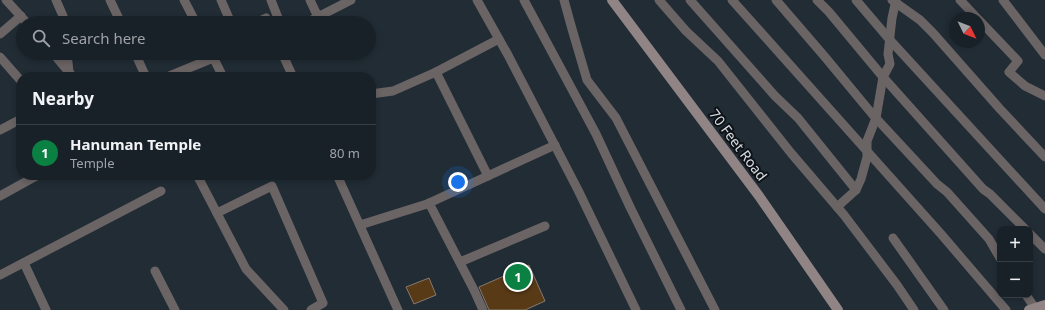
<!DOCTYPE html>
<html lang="en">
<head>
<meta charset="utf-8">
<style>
	:root { --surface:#192128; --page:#262e34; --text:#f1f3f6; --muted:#9fa3a8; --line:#373e45; --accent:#0b8043 }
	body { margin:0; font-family:"Noto Sans",sans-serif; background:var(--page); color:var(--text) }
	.controls { position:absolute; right:12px; bottom:12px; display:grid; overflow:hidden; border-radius:8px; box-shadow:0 2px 6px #0003 }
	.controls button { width:36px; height:36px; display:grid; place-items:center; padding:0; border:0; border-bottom:1px solid var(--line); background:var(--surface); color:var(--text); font:20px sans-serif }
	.compass { position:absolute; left:949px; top:12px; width:36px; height:36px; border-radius:50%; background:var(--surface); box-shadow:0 2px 6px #0003; rotate:133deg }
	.you { position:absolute; left:458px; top:182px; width:14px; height:14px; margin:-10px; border:3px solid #fff; border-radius:50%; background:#1a73e8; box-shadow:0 0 0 6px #1a73e833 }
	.badge { display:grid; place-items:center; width:26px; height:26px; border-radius:50%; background:var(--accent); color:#fff; font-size:13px; font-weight:700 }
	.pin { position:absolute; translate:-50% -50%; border:2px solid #fff; box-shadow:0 1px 4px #0006 }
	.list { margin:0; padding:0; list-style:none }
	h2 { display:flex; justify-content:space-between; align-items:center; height:52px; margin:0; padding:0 16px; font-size:17px }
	h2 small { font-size:13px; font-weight:400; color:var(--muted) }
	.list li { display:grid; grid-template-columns:26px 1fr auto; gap:12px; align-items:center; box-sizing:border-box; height:56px; padding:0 16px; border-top:1px solid var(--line) }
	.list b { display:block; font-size:15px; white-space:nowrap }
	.list p { margin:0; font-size:13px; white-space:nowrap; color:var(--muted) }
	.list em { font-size:13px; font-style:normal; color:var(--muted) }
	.icon { flex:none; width:22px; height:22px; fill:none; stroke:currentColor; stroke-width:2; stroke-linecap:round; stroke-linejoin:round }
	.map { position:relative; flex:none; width:1045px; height:310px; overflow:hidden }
	.search { position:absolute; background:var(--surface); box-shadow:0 2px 6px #0003; left:16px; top:16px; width:360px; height:44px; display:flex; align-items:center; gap:10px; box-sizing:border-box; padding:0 14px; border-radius:22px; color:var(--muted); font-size:15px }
	.panel { position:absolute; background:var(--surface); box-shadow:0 2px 6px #0003; left:16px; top:72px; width:360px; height:108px; border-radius:16px }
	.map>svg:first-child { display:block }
	.building { fill:#593a16; stroke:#867a6f }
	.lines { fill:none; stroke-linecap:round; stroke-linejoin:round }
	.street { stroke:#6b6464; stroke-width:9 }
	.secondary { stroke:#908485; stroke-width:10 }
	.labels { text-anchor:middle; stroke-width:4; stroke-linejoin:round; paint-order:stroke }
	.street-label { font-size:14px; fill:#d8dfe5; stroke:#0f1317 }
</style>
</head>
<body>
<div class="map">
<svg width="1045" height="310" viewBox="0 0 1045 310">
	<rect width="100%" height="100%" fill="#212c35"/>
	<g class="building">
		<polygon points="529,265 545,301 525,310 489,310 479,287"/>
		<polygon points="429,278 436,295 414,304 406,287"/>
	</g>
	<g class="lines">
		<g class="street">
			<polyline points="6,0 27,23"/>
			<polyline points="56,0 63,16 64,23"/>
			<polyline points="110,0 121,23"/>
			<polyline points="184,0 196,23"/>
			<polyline points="221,0 231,23"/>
			<polyline points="271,0 280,23"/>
			<polyline points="310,0 318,17"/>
			<polyline points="477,0 508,55 578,190 636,310"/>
			<polyline points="524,0 596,134 630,207 681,310"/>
			<polyline points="564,0 572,29 587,80 616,118 715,310"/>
			<polyline points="659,0 686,31 718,61 791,153 844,215 897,285 914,310"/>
			<polyline points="690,0 775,96 798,118 856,190"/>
			<polyline points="732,0 941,234 1006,310"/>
			<polyline points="776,0 825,57 873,115 937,184 947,192 989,239 1000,258"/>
			<polyline points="817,0 829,12 883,77 983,189 990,194 1025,229"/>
			<polyline points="856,0 890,40 1045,209"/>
			<polyline points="892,0 920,20 933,33 1000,109 1045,157"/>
			<polyline points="960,0 977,18"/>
			<polyline points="1003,0 1045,55"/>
			<polyline points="979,20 1018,61 1009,72 1025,86 1045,96"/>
			<polyline points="255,23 266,18 269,23"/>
			<polyline points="306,23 351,0"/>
			<polyline points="0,34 21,16"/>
			<polyline points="53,53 73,77"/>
			<polyline points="67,53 69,72"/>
			<polyline points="135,53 146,77"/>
			<polyline points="211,53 223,77"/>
			<polyline points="282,53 293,77"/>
			<polyline points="0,57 21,81"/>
			<polyline points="436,72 488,176"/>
			<polyline points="167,77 213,58"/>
			<polyline points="371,94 393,91 436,72 499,39"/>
			<polyline points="0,130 21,119"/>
			<polyline points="197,175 246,269 284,310"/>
			<polyline points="337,175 398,310"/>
			<polyline points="0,196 38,175"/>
			<polyline points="429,203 474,290 483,310"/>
			<polyline points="837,207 856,190 861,179 867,157 867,141 876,118 883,77 890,64 888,54 892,18 896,0"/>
			<polyline points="217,213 272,186 323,303 311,310"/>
			<polyline points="360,225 427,204 555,145"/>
			<polyline points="1030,234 1045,249"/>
			<polyline points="893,238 944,310"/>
			<polyline points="460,262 545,226"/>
			<polyline points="24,263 46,310"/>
			<polyline points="155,271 175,310"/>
			<polyline points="0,275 161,191"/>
			<polyline points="1026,295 1035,308"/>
		</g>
		<g class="secondary">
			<polyline points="612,0 759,196 838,310"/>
			<polyline points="1029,310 1045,305"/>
		</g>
	</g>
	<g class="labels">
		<g class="street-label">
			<text transform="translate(738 145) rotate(53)" y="5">70 Feet Road</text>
		</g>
	</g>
</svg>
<div class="controls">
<button>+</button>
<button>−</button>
</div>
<svg class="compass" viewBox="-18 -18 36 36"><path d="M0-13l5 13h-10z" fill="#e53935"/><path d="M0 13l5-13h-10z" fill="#9fa3a8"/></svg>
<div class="you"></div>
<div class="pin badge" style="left:518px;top:277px">1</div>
<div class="search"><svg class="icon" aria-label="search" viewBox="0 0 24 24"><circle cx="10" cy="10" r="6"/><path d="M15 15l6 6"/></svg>Search here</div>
<section class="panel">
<h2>Nearby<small></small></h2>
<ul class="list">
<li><span class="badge">1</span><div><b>Hanuman Temple</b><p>Temple</p></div><em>80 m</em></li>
</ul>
</section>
</div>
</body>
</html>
